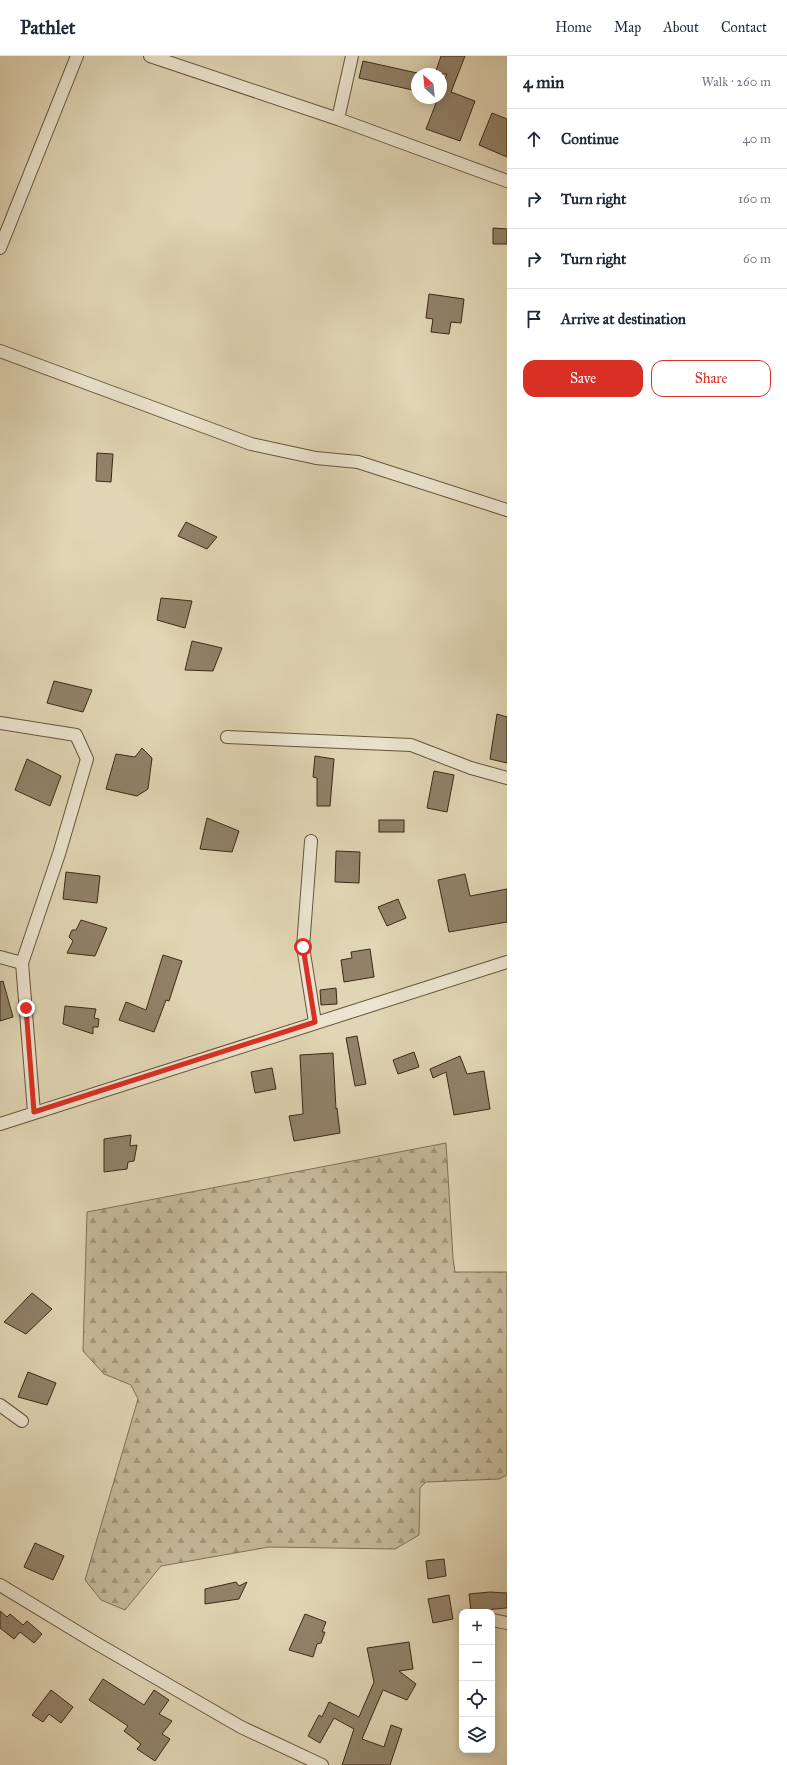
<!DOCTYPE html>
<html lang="en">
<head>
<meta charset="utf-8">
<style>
	:root { --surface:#fff; --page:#f6f6f7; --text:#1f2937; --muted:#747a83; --line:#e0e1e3; --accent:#d93025 }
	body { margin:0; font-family:"IM FELL Great Primer",serif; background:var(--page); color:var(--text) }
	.controls { position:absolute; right:12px; bottom:12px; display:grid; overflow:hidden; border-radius:8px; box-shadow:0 2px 10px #0003 }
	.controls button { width:36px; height:36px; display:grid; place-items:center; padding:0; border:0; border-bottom:1px solid var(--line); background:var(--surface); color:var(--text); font:20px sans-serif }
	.compass { position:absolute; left:411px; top:12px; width:36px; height:36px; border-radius:50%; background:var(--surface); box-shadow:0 2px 10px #0003; rotate:333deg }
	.stop { position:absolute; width:12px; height:12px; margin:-9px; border:3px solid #d93025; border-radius:50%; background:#fff }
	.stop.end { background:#d93025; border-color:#fff; box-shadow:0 1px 4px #0008 }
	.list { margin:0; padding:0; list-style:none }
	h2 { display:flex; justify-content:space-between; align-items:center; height:52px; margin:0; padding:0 16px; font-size:17px }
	h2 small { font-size:13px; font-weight:400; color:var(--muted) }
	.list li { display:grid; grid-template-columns:26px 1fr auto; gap:12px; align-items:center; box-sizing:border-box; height:60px; padding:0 16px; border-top:1px solid var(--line) }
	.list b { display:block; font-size:15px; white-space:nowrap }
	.list em { font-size:13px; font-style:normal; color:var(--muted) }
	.actions { display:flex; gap:8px; padding:12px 16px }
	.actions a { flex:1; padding:9px 0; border:1px solid var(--accent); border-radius:12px; text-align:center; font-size:14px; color:var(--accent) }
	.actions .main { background:var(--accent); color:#fff }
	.icon { flex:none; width:22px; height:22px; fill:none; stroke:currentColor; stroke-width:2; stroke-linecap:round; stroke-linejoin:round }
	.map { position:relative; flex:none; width:507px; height:1709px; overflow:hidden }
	header { display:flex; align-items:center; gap:24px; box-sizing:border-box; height:56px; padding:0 20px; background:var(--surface); border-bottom:1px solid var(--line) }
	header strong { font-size:19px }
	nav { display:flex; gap:22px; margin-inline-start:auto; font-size:14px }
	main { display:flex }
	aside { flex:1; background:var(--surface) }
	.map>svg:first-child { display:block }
	.forest { fill:url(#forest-firs); stroke:#807058 }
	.building { fill:#918269; stroke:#3b2918 }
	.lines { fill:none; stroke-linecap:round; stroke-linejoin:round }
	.street-casing { stroke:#64543f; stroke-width:14 }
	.street { stroke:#ebe4ce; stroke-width:12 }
	.route { stroke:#d93025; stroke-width:5 }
</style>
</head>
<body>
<header>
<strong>Pathlet</strong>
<nav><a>Home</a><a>Map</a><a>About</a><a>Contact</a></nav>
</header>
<main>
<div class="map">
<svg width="507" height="1709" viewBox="0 0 507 1709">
	<defs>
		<pattern id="forest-firs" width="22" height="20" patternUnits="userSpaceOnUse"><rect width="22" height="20" fill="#c4b899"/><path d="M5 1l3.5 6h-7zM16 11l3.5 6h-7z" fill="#a0967c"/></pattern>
	</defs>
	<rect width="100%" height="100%" fill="#e0d5b4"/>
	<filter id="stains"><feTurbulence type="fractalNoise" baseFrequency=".005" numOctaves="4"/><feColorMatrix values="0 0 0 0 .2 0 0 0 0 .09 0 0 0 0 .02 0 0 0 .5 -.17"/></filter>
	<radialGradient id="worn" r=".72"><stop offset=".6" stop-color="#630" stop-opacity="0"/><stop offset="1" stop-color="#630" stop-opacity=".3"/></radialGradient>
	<polygon class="forest" points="446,1087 453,1202 455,1216 507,1216 507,1419 499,1423 426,1426 420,1432 419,1479 395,1493 269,1491 161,1510 125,1554 101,1544 85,1524 138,1343 131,1329 104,1318 83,1295 87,1156"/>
	<g class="building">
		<polygon points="441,0 465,0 451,36 475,45 460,85 426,73 438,42 441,42 441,32 447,18 435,18"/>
		<polygon points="363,5 417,17 417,35 359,22"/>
		<polygon points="492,57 507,63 507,101 479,89"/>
		<polygon points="493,172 507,173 507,188 493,188"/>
		<polygon points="429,238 464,243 461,267 451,266 449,278 431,276 433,263 426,262"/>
		<polygon points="97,397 113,398 111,426 96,425"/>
		<polygon points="186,466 217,481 207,493 178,480"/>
		<polygon points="161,542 192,545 185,572 157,564"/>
		<polygon points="192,585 222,592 213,615 185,614"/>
		<polygon points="54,625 92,634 83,656 47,647"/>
		<polygon points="497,658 507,661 507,707 490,703"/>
		<polygon points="142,692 152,702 148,733 137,740 106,733 116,698 135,701"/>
		<polygon points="315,700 334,703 330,750 317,750 317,722 313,721"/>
		<polygon points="27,703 61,720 50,750 15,734"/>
		<polygon points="434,715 454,719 447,756 427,752"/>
		<polygon points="207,762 239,775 232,796 200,793"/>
		<rect x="379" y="764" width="25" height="12"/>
		<polygon points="336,795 360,796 359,827 335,826"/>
		<polygon points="66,816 100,820 97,847 63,843"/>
		<polygon points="465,818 470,840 507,833 507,866 449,876 438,824"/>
		<polygon points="398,843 406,862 387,870 378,851"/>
		<polygon points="81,864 107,872 95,900 67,897 73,885 69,881 72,874 76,874"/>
		<polygon points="370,893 374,921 344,926 341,904 352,902 351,896"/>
		<polygon points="163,899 182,905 169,945 166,944 154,976 119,964 126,946 146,954"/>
		<polygon points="3,925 13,961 0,965 0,926"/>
		<polygon points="336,932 337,948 321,949 320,934"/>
		<polygon points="65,950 96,953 94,962 99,963 98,971 93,971 93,978 63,968"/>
		<polygon points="357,980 366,1028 355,1030 346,982"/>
		<polygon points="414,996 419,1011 398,1018 393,1004"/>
		<polygon points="333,997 336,1053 337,1052 340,1077 294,1085 289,1060 303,1058 300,999"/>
		<polygon points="460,1000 467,1018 484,1015 490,1053 454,1059 446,1016 433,1022 430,1013"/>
		<polygon points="272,1012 276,1033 255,1037 251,1016"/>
		<polygon points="131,1079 130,1090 137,1089 134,1105 128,1106 127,1113 104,1116 104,1083"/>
		<polygon points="32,1237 52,1253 26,1278 4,1266"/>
		<polygon points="28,1316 56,1327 47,1349 18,1341"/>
		<polygon points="35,1487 64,1500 53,1524 24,1511"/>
		<polygon points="444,1503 446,1520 428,1523 426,1505"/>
		<polygon points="236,1526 239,1530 247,1526 239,1543 205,1548 205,1533"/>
		<polygon points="490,1536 507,1537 507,1552 471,1555 469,1538"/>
		<polygon points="449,1539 453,1563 433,1567 428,1543"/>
		<polygon points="0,1555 7,1561 10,1558 23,1569 27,1565 42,1578 34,1587 20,1576 14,1583 0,1572"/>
		<polygon points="305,1558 326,1566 322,1576 325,1576 321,1587 317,1588 313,1601 289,1594"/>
		<polygon points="409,1586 413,1613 399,1615 416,1628 407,1644 383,1634 362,1683 384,1691 391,1669 402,1673 390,1709 342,1709 354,1673 334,1662 320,1687 308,1680 319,1659 322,1661 329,1646 359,1661 374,1626 367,1592"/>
		<polygon points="103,1623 144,1649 154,1634 169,1644 159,1658 172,1665 162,1678 170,1683 155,1705 137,1693 141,1688 124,1675 128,1670 89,1644"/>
		<polygon points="51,1634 73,1651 61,1667 49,1658 43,1666 32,1659"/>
	</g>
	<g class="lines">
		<defs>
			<g id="street">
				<polyline points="150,0 338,63 507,125"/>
				<polyline points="338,63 352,0"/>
				<polyline points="0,192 77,0"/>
				<polyline points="0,295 251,388 316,402 358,406 507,454"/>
				<polyline points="0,667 76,679 87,703 59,798 22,907 34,1056"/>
				<polyline points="227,681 411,689 471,712 507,722"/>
				<polyline points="311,785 303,891 315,966"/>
				<polyline points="0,901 22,907"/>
				<polyline points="0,1068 507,906"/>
				<polyline points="0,1349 22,1365"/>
				<polyline points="0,1529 94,1586 241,1671 322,1709"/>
				<polyline points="492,1564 507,1567"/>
			</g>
		</defs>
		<use href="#street" class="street-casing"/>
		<use href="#street" class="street"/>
	</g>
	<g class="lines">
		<polyline class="route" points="26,952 34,1056 315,966 303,891"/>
	</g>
	<rect width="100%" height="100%" filter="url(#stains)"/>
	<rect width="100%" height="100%" fill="url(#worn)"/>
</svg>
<div class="controls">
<button>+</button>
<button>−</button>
<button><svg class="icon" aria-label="locate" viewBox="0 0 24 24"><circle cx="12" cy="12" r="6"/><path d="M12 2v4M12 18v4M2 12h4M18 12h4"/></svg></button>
<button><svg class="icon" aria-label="layers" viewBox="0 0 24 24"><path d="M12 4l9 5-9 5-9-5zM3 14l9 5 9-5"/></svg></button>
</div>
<svg class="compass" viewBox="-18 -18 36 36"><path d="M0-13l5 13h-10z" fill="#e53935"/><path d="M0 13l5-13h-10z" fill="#747a83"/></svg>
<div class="stop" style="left:303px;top:891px"></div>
<div class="stop end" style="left:26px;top:952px"></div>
</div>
<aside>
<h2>4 min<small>Walk · 260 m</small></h2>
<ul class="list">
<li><svg class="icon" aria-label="ahead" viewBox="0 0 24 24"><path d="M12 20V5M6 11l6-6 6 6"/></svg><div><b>Continue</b></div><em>40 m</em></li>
<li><svg class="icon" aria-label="right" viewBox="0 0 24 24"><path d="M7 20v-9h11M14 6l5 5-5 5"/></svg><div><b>Turn right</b></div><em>160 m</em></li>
<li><svg class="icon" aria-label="right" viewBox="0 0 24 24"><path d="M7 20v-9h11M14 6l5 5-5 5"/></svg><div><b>Turn right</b></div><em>60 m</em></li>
<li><svg class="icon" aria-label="arrive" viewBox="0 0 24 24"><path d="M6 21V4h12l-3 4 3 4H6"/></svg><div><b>Arrive at destination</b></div></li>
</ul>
<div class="actions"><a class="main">Save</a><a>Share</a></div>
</aside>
</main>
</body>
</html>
